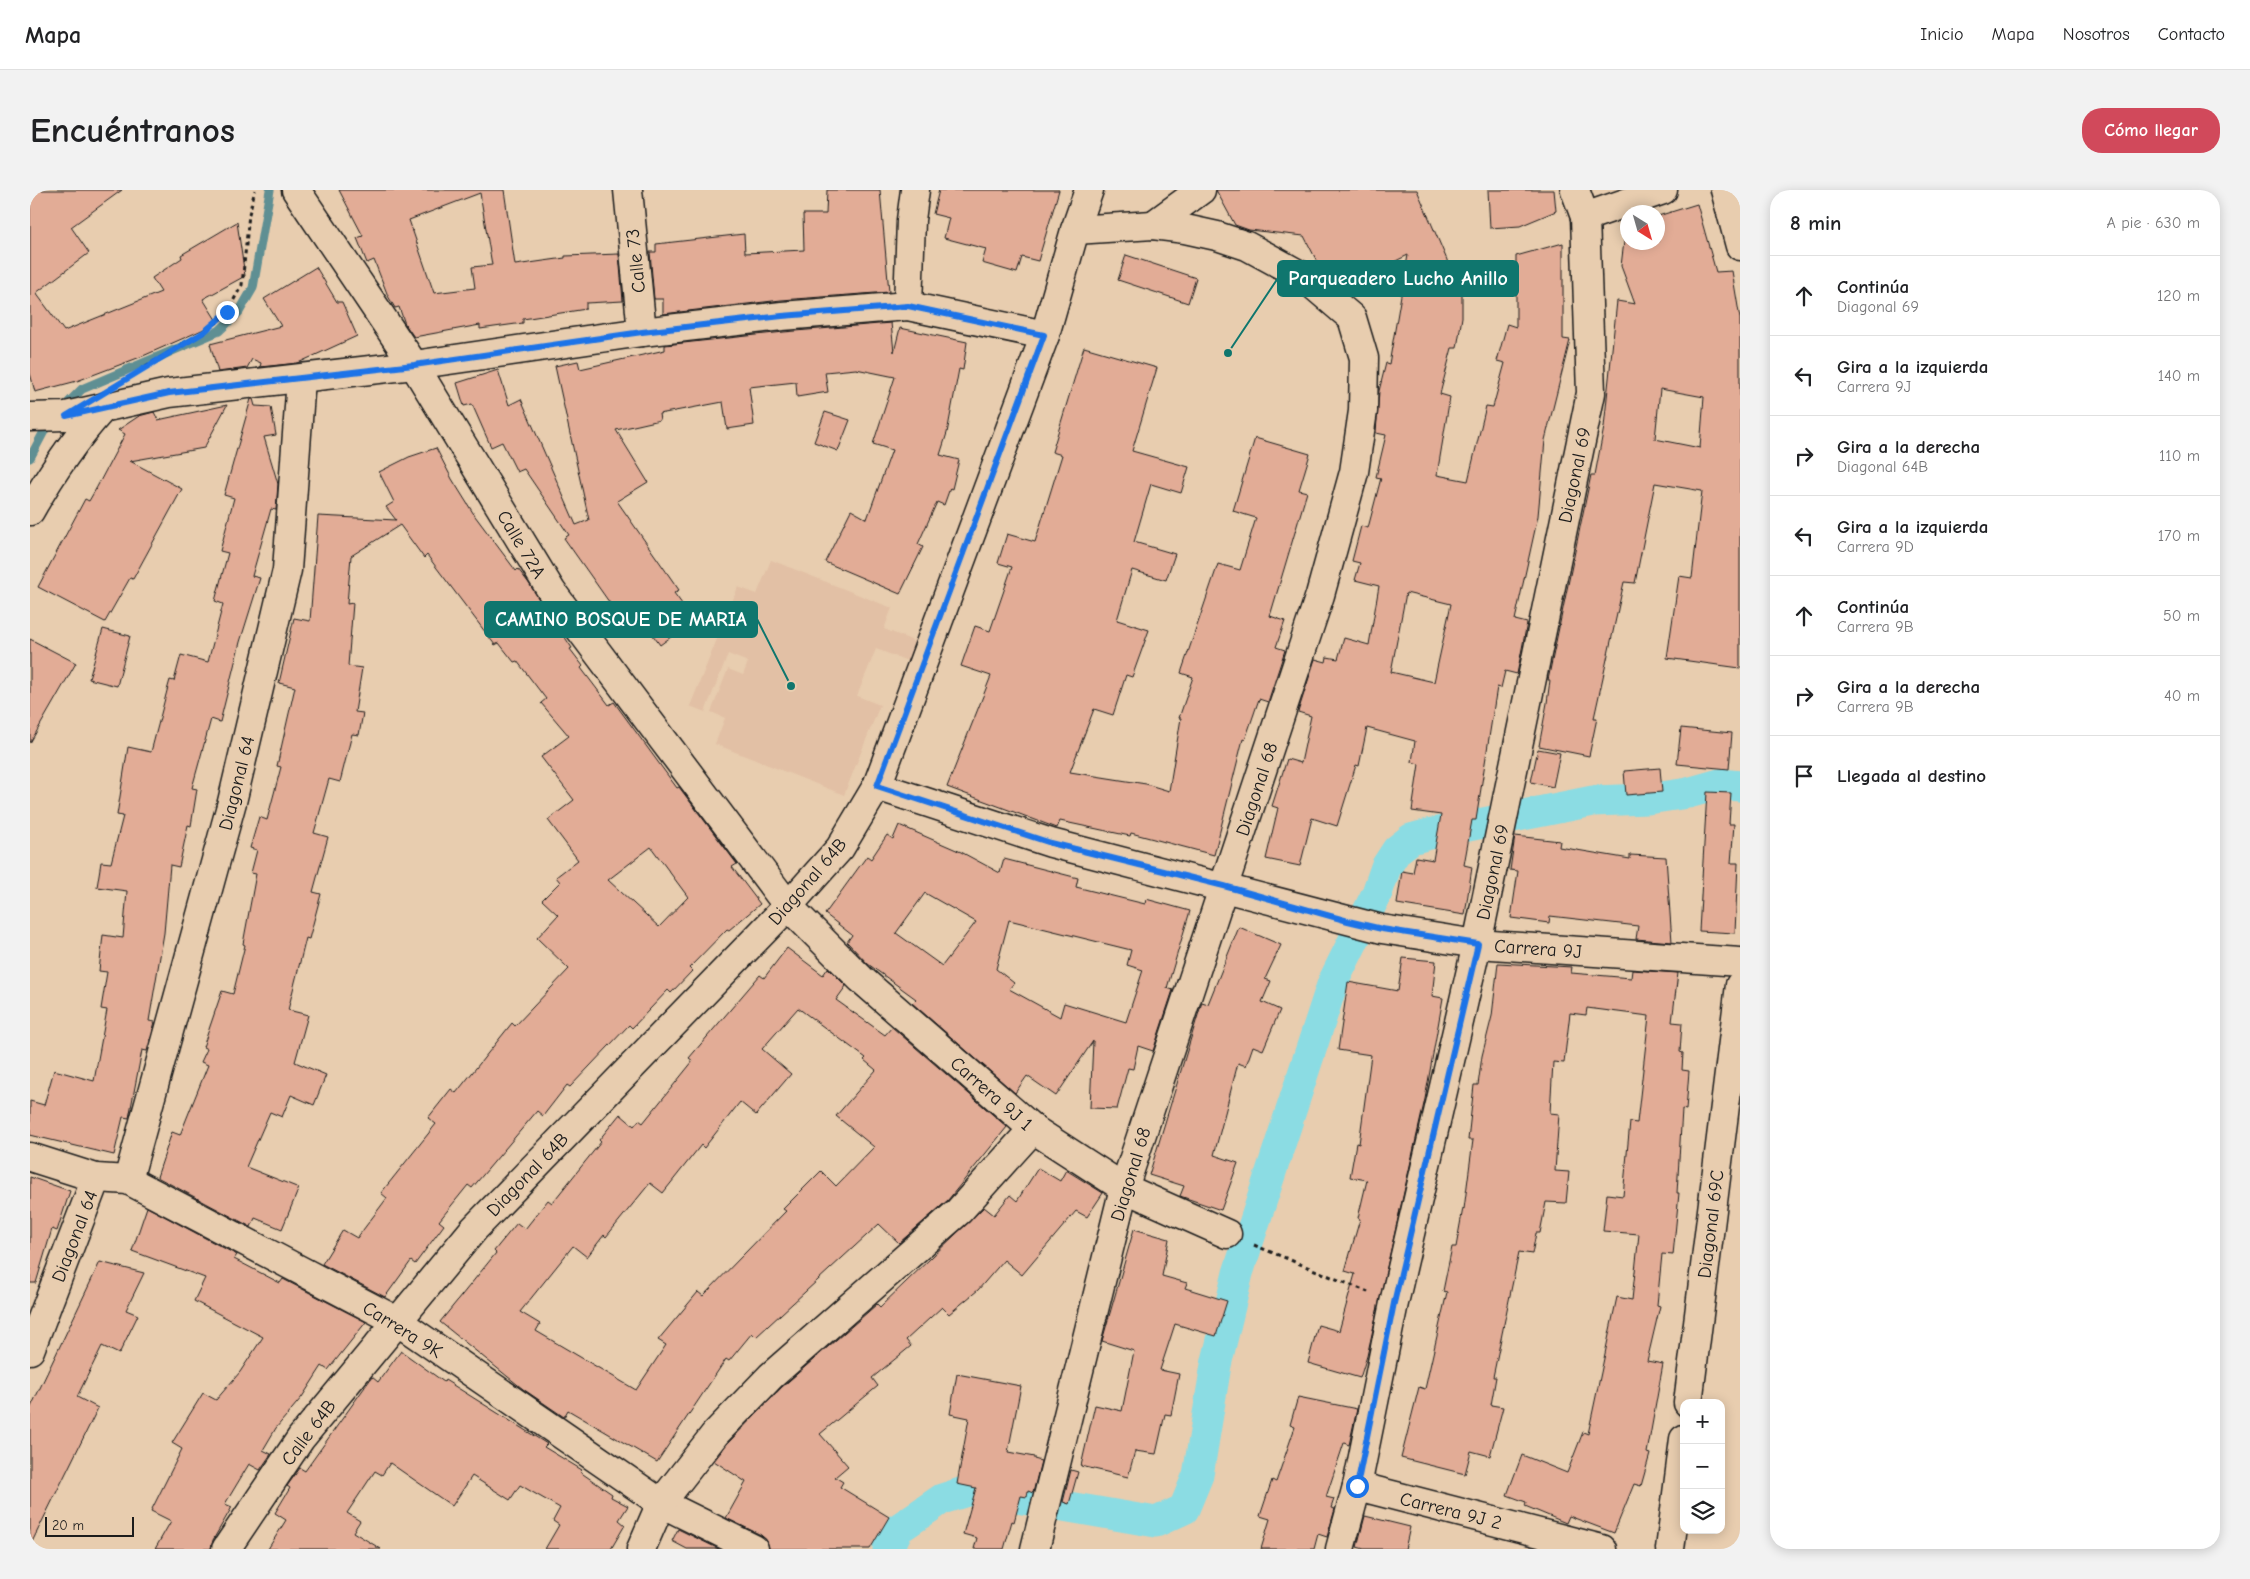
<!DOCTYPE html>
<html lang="es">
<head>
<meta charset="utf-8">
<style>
	:root { --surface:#fff; --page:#f2f2f2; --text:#202124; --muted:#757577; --line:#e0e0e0; --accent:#d1495b }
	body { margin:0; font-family:"Comic Neue",sans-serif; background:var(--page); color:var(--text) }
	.controls { position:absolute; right:15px; bottom:15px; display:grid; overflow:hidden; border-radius:10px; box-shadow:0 2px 12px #0003 }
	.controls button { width:45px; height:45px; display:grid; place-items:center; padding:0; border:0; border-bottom:1px solid var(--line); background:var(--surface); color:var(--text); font:25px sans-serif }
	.compass { position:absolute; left:1590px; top:15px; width:45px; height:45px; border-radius:50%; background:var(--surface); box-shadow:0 2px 12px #0003; rotate:143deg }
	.scale { position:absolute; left:15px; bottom:12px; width:89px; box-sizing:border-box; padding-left:5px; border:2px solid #1c1c1c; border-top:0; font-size:14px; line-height:18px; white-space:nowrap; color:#1c1c1c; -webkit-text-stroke:4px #e8cdaf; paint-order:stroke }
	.stop { position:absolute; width:15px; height:15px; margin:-11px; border:4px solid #1a73e8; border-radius:50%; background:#fff }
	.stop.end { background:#1a73e8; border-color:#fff; box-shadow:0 1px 5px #0008 }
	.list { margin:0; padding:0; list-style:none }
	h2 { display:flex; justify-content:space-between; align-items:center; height:65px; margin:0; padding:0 20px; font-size:21px }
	h2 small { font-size:16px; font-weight:400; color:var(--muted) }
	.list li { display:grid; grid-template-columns:32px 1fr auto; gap:15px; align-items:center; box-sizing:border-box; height:80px; padding:0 20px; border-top:1px solid var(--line) }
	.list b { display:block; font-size:19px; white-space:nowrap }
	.list p { margin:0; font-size:16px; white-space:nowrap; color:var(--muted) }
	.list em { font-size:16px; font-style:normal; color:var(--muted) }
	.icon { flex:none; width:28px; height:28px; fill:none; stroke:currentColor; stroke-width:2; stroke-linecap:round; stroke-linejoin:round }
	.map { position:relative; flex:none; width:1710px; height:1359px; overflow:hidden; border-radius:20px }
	header { display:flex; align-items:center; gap:30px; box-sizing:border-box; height:70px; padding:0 25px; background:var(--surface); border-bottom:1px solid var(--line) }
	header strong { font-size:24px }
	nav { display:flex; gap:28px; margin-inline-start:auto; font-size:18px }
	.intro { display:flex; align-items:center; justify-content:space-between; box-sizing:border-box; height:120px; padding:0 30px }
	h1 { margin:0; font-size:35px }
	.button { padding:12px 22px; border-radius:20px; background:var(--accent); color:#fff; font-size:18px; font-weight:700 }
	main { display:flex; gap:30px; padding:0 30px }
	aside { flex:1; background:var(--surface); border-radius:20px; box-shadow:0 2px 12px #0003 }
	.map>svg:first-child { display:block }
	.built { fill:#e2c0a5 }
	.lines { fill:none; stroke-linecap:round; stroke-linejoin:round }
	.stream { stroke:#5f8f93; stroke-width:9 }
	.canal { stroke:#8bdce3; stroke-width:31 }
	.building { fill:#e2ac96; stroke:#1c1c1c; fill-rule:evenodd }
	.minor-casing { stroke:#1c1c1c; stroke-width:31 }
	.tertiary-casing { stroke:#1c1c1c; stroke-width:31 }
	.path { stroke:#1c1c1c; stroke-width:3; stroke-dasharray:4 4; stroke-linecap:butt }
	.minor { stroke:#e8cdaf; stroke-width:28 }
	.tertiary { stroke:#e8cdaf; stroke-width:28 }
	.route { stroke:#1a73e8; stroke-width:6 }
	.labels { text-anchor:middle; stroke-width:4; stroke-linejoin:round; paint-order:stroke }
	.street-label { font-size:19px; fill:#1c1c1c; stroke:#e8cdaf }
	.leader { fill:none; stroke:#0f766e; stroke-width:2 }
	.callout-dot { fill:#0f766e; stroke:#e8cdaf; stroke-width:2 }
	.callout { fill:#0f766e; stroke:#0f766e; stroke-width:2 }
	.callout-label { font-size:20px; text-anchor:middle; font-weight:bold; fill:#fff }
</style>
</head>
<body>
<header>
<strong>Mapa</strong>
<nav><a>Inicio</a><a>Mapa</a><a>Nosotros</a><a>Contacto</a></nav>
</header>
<div class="intro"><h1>Encuéntranos</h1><a class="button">Cómo llegar</a></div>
<main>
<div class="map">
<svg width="1710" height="1359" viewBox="0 0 1710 1359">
	<rect width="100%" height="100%" fill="#e8cdaf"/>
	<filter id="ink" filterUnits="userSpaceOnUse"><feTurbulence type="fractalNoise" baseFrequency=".02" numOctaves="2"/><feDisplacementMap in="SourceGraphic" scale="10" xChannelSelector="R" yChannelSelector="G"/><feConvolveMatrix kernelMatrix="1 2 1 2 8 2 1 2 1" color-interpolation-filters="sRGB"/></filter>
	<g filter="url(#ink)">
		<polygon class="built" points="741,370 862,418 854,439 891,454 883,473 846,459 827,506 850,515 814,605 685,554 695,528 681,522 698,479 713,485 718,472 698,464 675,522 660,516 708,397 727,404"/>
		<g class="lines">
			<g class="stream">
				<polyline points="32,219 52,199 189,141 209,122 223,98 240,0"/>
				<polyline points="0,268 19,232"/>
			</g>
			<polyline class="canal" points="858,1359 868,1339 912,1309 940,1300 1126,1332 1154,1319 1168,1285 1186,1175 1208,1083 1303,792 1347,703 1356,677 1367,660 1381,649 1403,643 1563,611 1618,609 1658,603 1690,594 1710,596"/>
		</g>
		<g class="building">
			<polygon points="0,0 92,0 41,37 59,63 6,103 34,141 131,102 122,88 152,68 151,65 207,32 215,86 173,109 188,133 113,166 47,191 5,202 0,183"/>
			<path d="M309 0H474L485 75 535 68V66L589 64 593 111 556 113V119L493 129V133L450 139V135L384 147 375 134 369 117 365 118 358 106 344 70 337 73 327 48 333 46ZM450 3 462 75 442 77 445 98 404 103 379 30Z"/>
			<polygon points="797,0 850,0 859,102 751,110 633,124 633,109 624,109 620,62 626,62 626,54 714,44 715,63 774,60 773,24 796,24"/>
			<polygon points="909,0 1029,0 1008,71 992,67 987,83 952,73 956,59 914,48 919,28 903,24"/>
			<path d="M1186 0H1387L1432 105V127L1427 158H1422L1410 204 1420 207 1407 285 1438 291 1456 216 1463 217 1475 173 1467 171 1477 134 1486 137V66L1533 53V149L1540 150 1515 250 1508 326 1485 430 1497 433 1487 484 1475 481 1471 498 1467 497 1446 630H1442L1434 675 1442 677 1435 725 1367 714 1372 681 1383 683 1386 667 1403 670 1411 625 1382 621 1389 574 1382 572 1385 551 1337 538 1329 576 1326 575 1307 636 1282 628 1270 676 1236 669 1248 618 1242 616 1257 569 1271 573 1281 526 1268 522 1285 469 1296 472 1297 467 1308 469 1314 448 1339 455 1349 396 1325 390 1330 373 1322 371 1331 336 1338 338 1351 288 1346 287 1356 245 1346 243 1349 201 1356 173 1359 174 1378 65 1312 97 1302 76 1292 81 1274 46 1219 40 1205 35ZM1376 403 1421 414 1404 492 1361 482Z"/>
			<polygon points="1458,0 1524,0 1526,21 1490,36 1460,38"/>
			<path d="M1667 14 1686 82 1702 81 1710 129V478L1637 468 1649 386 1662 388 1672 301 1625 293 1605 393 1594 392 1564 528H1567L1559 566 1509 556 1517 513 1520 490H1518L1561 285H1565L1574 237 1587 111 1605 114 1591 76 1596 35 1598 34V52H1628V26ZM1630 199 1674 207 1670 258 1625 249Z"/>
			<polygon points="1096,65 1166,88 1158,113 1088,90"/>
			<polygon points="286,77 307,112 312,112 327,146 268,173 230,177 231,173 222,169 217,178 188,182 180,154 251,136 234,109"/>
			<polygon points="861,133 864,162 870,138 937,152 933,180 929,179 917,243 910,265 929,270 922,299 920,298 914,315 907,312 888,354 893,357 870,404 795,372 821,320 837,329 862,260 843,254 865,187 826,179 795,182 798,202 767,207 766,192 719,197 724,235 697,239 693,212 629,224 630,230 586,240 618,292 587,311 649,400 644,403 664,430 630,455 610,427 596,436 534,348 539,345 494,279 487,282 472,252 461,257 442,214 434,216 427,193 468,180 479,215 491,209 546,335 559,330 525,176 548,171 550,179 635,160 635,155 754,142"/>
			<polygon points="1054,157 1127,178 1102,261 1159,277 1151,303 1121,294 1104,352 1145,364 1136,390 1102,380 1087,430 1119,440 1102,487 1096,485 1083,525 1064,519 1040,582 1116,594 1139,601 1151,528 1149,528 1163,487 1151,483 1188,374 1210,380 1226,328 1203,321 1225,248 1280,264 1269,300 1277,302 1240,426 1255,431 1246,457 1255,460 1238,512 1229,509 1215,550 1213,549 1184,665 1101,643 1100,646 1030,631 1027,638 917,597 961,486 931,476 945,436 960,441 982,377 968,373 977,344 1005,352 1032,265 1022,262"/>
			<polygon points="221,209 223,209 225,216 241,217 246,245 234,247 248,294 246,320 241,319 222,386 230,388 210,452 190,532 181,529 162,598 167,599 161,636 158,635 149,677 140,675 134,743 119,831 125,832 117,861 112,860 99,928 93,927 84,965 0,945 0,911 14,915 24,880 64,891 77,820 71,819 77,782 69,781 73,745 93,748 97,701 67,697 71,672 81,673 93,626 87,625 98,557 121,562 138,497 140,490 144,491 151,465 178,472 193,414 185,411 198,363 190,361 204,308 194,305"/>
			<polygon points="197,215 174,258 100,271 152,299 103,389 100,388 75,432 8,397 55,309 59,311 67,297 95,244 88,240 109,226 124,222 128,230"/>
			<polygon points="795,222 820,230 808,261 784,252"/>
			<path d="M406 258 422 289 445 326 486 381 488 379 498 392 542 458 540 459 553 476 551 478 579 515 584 512 647 598 649 597 707 674 702 677 730 714 699 740 697 739 659 778 662 781 641 803 638 800 602 838 599 835 540 897 537 895 513 926 507 921 442 998 438 995 409 1031 414 1035 385 1074 381 1071 355 1107 292 1074 313 1040 327 1048 357 1008 351 1003 406 934 398 928 421 899 426 903 482 833 485 836 539 779 507 748 528 725 512 710 530 692 526 687 548 670 518 630 544 610 511 567 539 546 511 513 516 509 487 471 484 472 469 453 465 455 397 365 394 368 370 335 321 366 317 414 323 413 318 476 332 478 325 522 333 523 329 545 322 544 310 592 299 589 284 643 298 647 283 702 291 704 279 749 276 748 258 820 278 825 265 872 296 885 284 915 261 905 252 927 240 922 216 977 269 998 252 1039 225 1028 221 1037 127 987 142 942 150 945 178 875 171 872 177 859 173 857 192 801 203 804 215 755 213 754 226 684 221 683 227 660 220 658 229 627 237 630 251 577 247 576 265 497 249 493 264 428 280 431 288 326 366 330 356 317 364 312 349 282 379 267ZM621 657 658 707 629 737 578 690Z"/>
			<polygon points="73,439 100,446 87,496 59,489"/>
			<polygon points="0,449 46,473 0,553"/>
			<polygon points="1651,538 1702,543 1699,579 1647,574"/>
			<polygon points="1508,559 1530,563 1523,597 1501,592"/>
			<polygon points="1630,578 1632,602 1596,605 1594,581"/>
			<polygon points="1677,602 1701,603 1699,634 1704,634 1701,673 1708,673 1705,743 1669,741"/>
			<path d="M869 635 931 662 970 683 974 669 1048 688 1046 697 1115 714 1116 709 1160 721 1137 798 1143 800 1123 861 1108 856 1103 879 1098 878 1087 919 1060 918 1063 851 1026 906 997 886 985 903 882 813 886 809 838 774 817 752 822 745 795 724 837 666 841 669 857 645 863 649ZM895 703 946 732 912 776 866 743ZM979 730 1101 760 1097 775 1113 780 1096 832 1034 813 1030 827 979 799 984 793 966 779Z"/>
			<polygon points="1485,646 1530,651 1529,657 1600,669 1600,665 1636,667 1642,752 1606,749 1608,736 1520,726 1519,733 1481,728 1488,681 1480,680"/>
			<polygon points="1209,737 1251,755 1235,789 1241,791 1232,812 1250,820 1233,860 1223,856 1216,876 1208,873 1184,965 1208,973 1191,1020 1150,1006 1154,996 1119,985 1172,812 1178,814"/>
			<path d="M757 758 793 785 798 778 816 796 806 810 855 845 862 837 977 937 918 1010 869 1053 849 1034 726 1147 722 1143 699 1171 696 1169 627 1272 538 1220 534 1227 493 1199 410 1132 466 1063 464 1061 487 1033 495 1039 518 1010 522 1013 571 952 569 950 590 924 604 936 609 930 613 933 663 871 659 868 730 785 734 788ZM768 818 836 868 834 870 846 880 806 926 844 957 806 996 791 981 753 1019 756 1021 673 1106 668 1102 628 1150 636 1155 606 1200 506 1141 510 1134 490 1122 543 1056 557 1067 574 1045 576 1047 620 993 633 1003 671 955 674 958 710 912 726 925 761 884 732 859Z"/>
			<polygon points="1373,768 1406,771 1402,806 1413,808 1395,909 1337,1166 1330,1188 1278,1173 1288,1135 1309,1141 1325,1084 1315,1081 1330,1029 1328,1028 1337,990 1320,987 1326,953 1329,954 1341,865 1308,860 1318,792 1368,801"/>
			<polygon points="1468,773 1542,777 1541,783 1601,788 1602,780 1648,783 1642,832 1652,833 1650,862 1653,863 1652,880 1659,881 1656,920 1652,919 1647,1003 1649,1003 1643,1065 1632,1064 1627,1115 1630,1116 1617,1171 1633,1174 1617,1263 1620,1264 1611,1296 1604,1294 1584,1343 1539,1326 1536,1333 1495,1316 1496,1312 1477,1305 1492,1265 1537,1283 1553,1242 1558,1244 1587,1107 1602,1110 1609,1044 1573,1041 1577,1004 1593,1006 1600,932 1607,933 1619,826 1557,818 1556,825 1540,823 1534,873 1523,872 1520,923 1529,924 1525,981 1539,982 1536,1013 1516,1012 1510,1043 1506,1043 1502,1064 1489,1062 1463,1187 1466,1187 1461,1215 1473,1217 1460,1266 1441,1261 1435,1284 1371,1268 1389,1197 1395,1199 1417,1102 1413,1101 1422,1057 1426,1057 1433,1018 1434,1019 1443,950 1438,950 1444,895 1448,895 1452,866 1462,826"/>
			<polygon points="1008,978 1030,991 1036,980 1073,1003 1057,1027 1046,1021 992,1085 974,1070 948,1100 919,1124 912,1117 876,1150 881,1156 842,1188 848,1196 790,1244 818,1276 805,1287 813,1292 810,1297 859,1327 840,1359 739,1359 737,1351 731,1345 696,1328 716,1292 684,1271 697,1254 752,1197 838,1122 847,1114 850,1117 954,1017 964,1025 980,1005 987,1011"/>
			<polygon points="0,987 40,1001 27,1041 22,1039 6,1093 0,1093"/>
			<polygon points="117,1017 207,1065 204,1069 250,1093 253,1089 336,1132 298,1180 292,1176 272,1207 246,1238 233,1260 241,1264 230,1280 219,1274 195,1314 202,1317 183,1350 181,1359 125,1359 141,1331 121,1321 152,1259 142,1253 173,1203 186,1210 210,1182 233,1147 164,1111 175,1088 102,1061"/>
			<polygon points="1104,1039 1139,1049 1132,1086 1157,1093 1155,1098 1197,1111 1186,1146 1145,1134 1130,1180 1149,1184 1141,1225 1135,1224 1126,1264 1105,1261 1098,1287 1051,1276 1065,1215 1092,1221 1104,1161 1072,1151"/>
			<polygon points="70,1072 114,1083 96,1120 108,1125 89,1164 72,1156 47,1207 68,1218 0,1356 0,1219"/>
			<polygon points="371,1161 414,1192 415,1190 517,1254 514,1257 552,1280 550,1282 582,1304 581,1307 598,1316 589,1330 595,1335 581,1359 515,1359 529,1335 523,1331 530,1318 490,1295 480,1310 442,1286 422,1316 360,1273 352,1285 345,1281 317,1323 330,1331 323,1342 351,1359 238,1359 256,1330 245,1323 260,1298 257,1296 270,1278 275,1281 342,1187 348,1192"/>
			<polygon points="927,1184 991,1196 978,1262 1004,1267 1004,1269 1011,1271 1003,1303 998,1301 997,1307 991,1306 984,1332 982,1331 974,1359 944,1359 947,1348 933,1344 946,1298 927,1294 939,1228 920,1224"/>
			<polygon points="1268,1207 1327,1219 1319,1255 1314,1253 1296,1307 1304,1309 1301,1318 1305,1319 1297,1347 1288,1344 1284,1359 1231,1359 1240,1329 1230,1326 1242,1290 1246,1292 1265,1237 1260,1235"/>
			<polygon points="1041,1280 1048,1282 1039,1314 1033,1312"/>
			<polygon points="1335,1326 1380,1337 1375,1359 1334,1359 1327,1357"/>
			<polygon points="648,1339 689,1359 657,1359 642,1351"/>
		</g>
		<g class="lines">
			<defs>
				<g id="minor">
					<polyline points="266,0 384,175 522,402 758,716 831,789 1003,939 1094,998 1197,1044"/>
					<polyline points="598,0 612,142"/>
					<polyline points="1695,0 1710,56"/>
					<polyline points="1555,27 1633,0"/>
					<polyline points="1123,35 1171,0"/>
					<polyline points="878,116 881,30 885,0"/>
					<polyline points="0,227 36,226 139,203 384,175 612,142 752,126 878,116 1015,145"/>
					<path d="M0 321C21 284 43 251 72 219"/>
					<polyline points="0,967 66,988 98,990 367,1131 631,1313 724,1359"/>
					<polyline points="98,990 202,612 257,380 271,189"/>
					<polyline points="0,1160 66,988"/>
					<polyline points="1658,1213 1710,795"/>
					<polyline points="1327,1296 1572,1359"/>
					<polyline points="611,1359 631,1313 685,1244 741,1186 929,1021 1003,939"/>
					<polyline points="1005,1359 1094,998 1290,405 1324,282 1333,221 1334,168 1322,128 1274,87 1217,56 1187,46 1155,39 1123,35 1045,40"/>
					<polyline points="1310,1359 1327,1296 1364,1113 1447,754 1561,203 1555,27 1545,0"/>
					<polyline points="1640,1359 1654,1249"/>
				</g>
				<g id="tertiary">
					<polyline points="847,596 1021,653 1352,739 1447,754 1710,772"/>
					<polyline points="196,1359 271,1248 444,1039 758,716 810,658 847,596 1015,145 1045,40 1059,0"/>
				</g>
			</defs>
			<use href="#minor" class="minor-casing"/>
			<use href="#tertiary" class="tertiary-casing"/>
			<g class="path">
				<polyline points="116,177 174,142 197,122 212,95 219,24 225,0"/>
				<polyline points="1224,1055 1338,1102"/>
			</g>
			<use href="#minor" class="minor"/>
			<use href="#tertiary" class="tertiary"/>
		</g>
	</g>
	<g class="lines" filter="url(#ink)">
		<polyline class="route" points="197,122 174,142 36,226 139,203 384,175 612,142 752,126 878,116 1014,145 847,596 1021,653 1194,696 1318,731 1352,739 1448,754 1364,1113 1327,1296"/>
	</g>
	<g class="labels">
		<g class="street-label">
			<text transform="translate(605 71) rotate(-96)" y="7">Calle 73</text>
			<text transform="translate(1544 285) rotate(-78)" y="7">Diagonal 69</text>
			<text transform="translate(492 354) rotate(59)" y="7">Calle 72A</text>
			<text transform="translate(206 593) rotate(-76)" y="7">Diagonal 64</text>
			<text transform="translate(1226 599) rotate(-72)" y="7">Diagonal 68</text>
			<text transform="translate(1462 682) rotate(-78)" y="7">Diagonal 69</text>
			<text transform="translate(777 691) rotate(-49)" y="7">Diagonal 64B</text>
			<text transform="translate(1508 758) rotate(4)" y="7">Carrera 9J</text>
			<text transform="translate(962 903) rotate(41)" y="7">Carrera 9J 1</text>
			<text transform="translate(497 984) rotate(-46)" y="7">Diagonal 64B</text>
			<text transform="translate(1100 984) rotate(-73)" y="7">Diagonal 68</text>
			<text transform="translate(1680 1034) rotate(-83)" y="7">Diagonal 69C</text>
			<text transform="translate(44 1046) rotate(-69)" y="7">Diagonal 64</text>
			<text transform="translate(373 1139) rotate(32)" y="7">Carrera 9K</text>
			<text transform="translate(278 1242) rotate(-53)" y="7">Calle 64B</text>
			<text transform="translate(1421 1320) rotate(14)" y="7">Carrera 9J 2</text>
		</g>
	</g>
	<path class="leader" d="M1198 163L1248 88M761 496L727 429"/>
	<g class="callout-dot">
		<circle cx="1198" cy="163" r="5"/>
		<circle cx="761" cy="496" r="5"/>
	</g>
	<g class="callout">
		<rect x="1248" y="71" width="240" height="35" rx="5"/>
		<rect x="455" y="412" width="272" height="35" rx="5"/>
	</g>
	<g class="callout-label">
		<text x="1368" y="95">Parqueadero Lucho Anillo</text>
		<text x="591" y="436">CAMINO BOSQUE DE MARIA</text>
	</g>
</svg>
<div class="controls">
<button>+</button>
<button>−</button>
<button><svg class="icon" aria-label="layers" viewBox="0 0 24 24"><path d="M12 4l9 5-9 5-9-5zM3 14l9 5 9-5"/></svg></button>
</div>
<svg class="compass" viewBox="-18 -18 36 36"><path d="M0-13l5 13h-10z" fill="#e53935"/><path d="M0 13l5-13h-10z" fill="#757577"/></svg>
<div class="scale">20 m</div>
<div class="stop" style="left:1327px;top:1296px"></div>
<div class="stop end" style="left:197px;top:122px"></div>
</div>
<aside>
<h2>8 min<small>A pie · 630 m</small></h2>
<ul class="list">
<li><svg class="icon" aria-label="ahead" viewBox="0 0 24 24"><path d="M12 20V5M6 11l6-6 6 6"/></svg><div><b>Continúa</b><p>Diagonal 69</p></div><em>120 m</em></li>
<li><svg class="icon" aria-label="left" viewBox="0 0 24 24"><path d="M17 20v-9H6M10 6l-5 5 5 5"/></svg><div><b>Gira a la izquierda</b><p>Carrera 9J</p></div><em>140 m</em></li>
<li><svg class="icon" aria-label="right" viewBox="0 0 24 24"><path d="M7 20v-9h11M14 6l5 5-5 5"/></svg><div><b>Gira a la derecha</b><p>Diagonal 64B</p></div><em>110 m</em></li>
<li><svg class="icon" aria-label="left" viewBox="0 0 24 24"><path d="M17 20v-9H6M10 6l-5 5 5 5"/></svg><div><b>Gira a la izquierda</b><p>Carrera 9D</p></div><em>170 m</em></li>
<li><svg class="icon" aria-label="ahead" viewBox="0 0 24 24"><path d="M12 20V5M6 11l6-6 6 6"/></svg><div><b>Continúa</b><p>Carrera 9B</p></div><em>50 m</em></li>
<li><svg class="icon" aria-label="right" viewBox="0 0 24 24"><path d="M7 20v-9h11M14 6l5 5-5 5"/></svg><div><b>Gira a la derecha</b><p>Carrera 9B</p></div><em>40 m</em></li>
<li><svg class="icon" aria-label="arrive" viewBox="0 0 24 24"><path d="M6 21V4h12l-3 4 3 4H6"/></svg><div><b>Llegada al destino</b></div></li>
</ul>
</aside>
</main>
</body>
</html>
